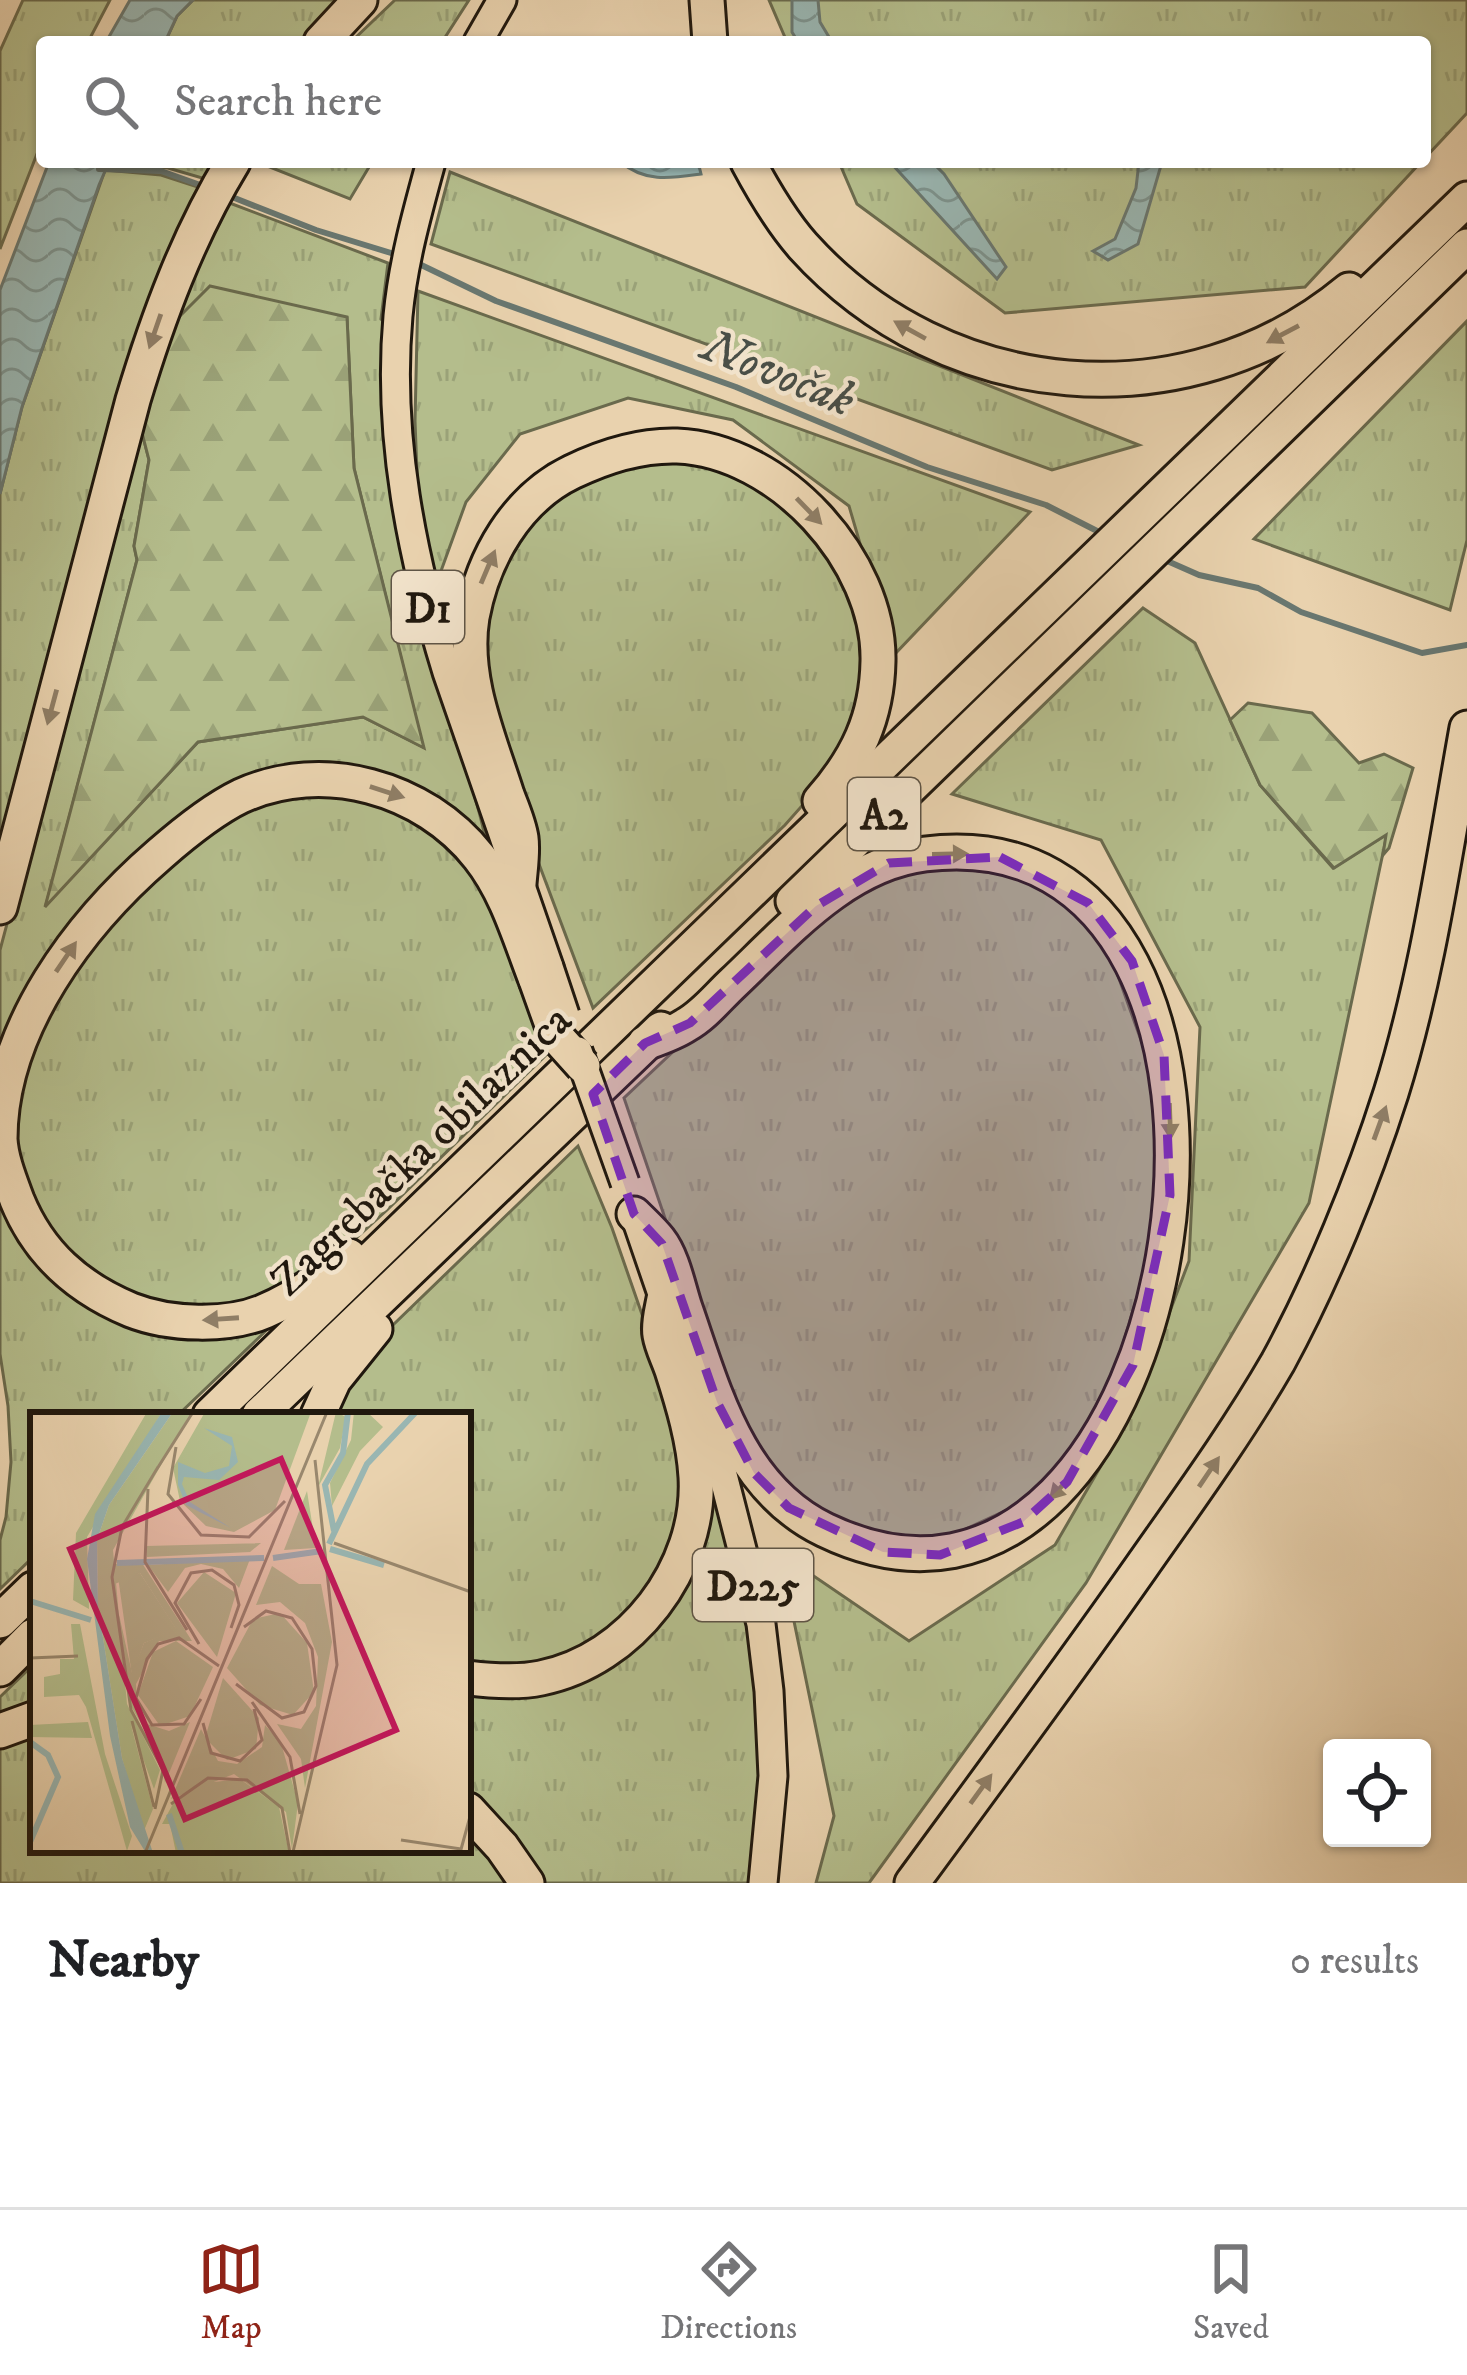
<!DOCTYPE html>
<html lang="en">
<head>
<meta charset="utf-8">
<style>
	:root { --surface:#fff; --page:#f6f6f6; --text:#202124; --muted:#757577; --line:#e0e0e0; --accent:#8f2418 }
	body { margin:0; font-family:"IM FELL DW Pica",serif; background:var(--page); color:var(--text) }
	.controls { position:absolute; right:36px; bottom:36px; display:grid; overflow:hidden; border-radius:12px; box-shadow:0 3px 9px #0004 }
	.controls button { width:108px; height:108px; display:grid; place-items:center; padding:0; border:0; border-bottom:3px solid var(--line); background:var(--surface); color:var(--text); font:60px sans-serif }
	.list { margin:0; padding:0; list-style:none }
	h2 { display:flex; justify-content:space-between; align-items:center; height:156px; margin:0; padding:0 48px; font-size:51px }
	h2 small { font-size:39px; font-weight:400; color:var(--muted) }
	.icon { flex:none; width:66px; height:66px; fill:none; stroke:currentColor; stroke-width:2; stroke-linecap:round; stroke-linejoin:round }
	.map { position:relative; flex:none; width:1467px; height:1883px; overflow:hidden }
	.search { position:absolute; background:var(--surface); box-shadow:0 3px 9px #0004; left:36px; right:36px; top:36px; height:132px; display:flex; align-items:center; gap:30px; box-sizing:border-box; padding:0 42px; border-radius:12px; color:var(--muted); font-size:45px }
	.sheet { height:324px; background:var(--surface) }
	nav { display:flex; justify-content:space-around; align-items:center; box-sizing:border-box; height:168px; border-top:3px solid var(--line); background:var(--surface); font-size:33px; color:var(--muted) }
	nav a { display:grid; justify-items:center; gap:6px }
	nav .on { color:var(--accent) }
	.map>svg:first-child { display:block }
	.grass { fill:url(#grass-tufts); stroke:#6a6a4d; stroke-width:3 }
	.forest { fill:url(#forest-firs); stroke:#6a6a4d; stroke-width:3 }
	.water { fill:url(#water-waves); stroke:#697770; stroke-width:3 }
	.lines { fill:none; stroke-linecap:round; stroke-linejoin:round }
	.stream { stroke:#697770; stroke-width:6 }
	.major-casing { stroke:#20180e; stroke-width:33 }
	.highway-casing { stroke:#20180e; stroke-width:39 }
	.major { stroke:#e9d2ae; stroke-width:27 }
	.highway { stroke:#e9d2ae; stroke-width:33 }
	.major-bridge-casing { stroke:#20180e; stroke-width:33; stroke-linecap:butt }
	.highway-bridge-casing { stroke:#20180e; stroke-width:39; stroke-linecap:butt }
	.major-bridge { stroke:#e9d2ae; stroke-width:27 }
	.highway-bridge { stroke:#e9d2ae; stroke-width:33 }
	.oneway { fill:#8f7e66 }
	.marked { fill:#7b2cbf; fill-opacity:0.2; stroke:#7b2cbf; stroke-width:9; stroke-dasharray:24 15; stroke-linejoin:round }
	.labels { text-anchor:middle; stroke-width:9; stroke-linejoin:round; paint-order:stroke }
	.shield { fill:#f1e2ca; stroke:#5f5546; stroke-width:3 }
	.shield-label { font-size:42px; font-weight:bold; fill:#20180e }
	.street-label { font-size:45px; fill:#20180e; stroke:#f1e2ca }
	.water-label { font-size:48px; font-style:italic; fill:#4a4f47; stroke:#f1e2ca }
	.inset-river { fill:none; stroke:#99b6b2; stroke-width:6 }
	.inset-road { fill:none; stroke:#99886e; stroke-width:3 }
	.view { fill:#c2185b; fill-opacity:0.15; stroke:#c2185b; stroke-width:6 }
	.inset-edge { fill:none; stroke:#20180e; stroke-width:6 }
</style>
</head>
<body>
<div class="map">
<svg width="1467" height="1883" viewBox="0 0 1467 1883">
	<defs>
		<pattern id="grass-tufts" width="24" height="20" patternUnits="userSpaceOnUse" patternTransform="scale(3)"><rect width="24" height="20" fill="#b4bd8c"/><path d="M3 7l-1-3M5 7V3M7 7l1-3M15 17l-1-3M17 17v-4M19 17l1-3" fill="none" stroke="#9aa278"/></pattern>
		<pattern id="forest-firs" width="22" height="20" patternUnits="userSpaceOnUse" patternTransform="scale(3)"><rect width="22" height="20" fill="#b4bd8c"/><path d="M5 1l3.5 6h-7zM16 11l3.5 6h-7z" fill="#9aa278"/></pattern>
		<pattern id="water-waves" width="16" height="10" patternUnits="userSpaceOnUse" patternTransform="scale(3)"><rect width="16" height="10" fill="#99b6b2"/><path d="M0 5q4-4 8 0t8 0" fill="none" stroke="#7c938f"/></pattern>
	</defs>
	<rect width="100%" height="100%" fill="#e9d2ae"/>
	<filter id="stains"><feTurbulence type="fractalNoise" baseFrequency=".00167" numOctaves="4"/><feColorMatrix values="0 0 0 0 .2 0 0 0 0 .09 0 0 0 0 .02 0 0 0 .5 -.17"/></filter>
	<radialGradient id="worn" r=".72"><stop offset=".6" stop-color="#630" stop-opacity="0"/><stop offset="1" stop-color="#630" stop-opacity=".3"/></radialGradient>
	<g class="grass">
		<polygon points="23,0 110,0 88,42 42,42 42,141 0,249 0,51"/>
		<polygon points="193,0 345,0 307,42 165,42 177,16"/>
		<polygon points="395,0 469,0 442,42 351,42"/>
		<polygon points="769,0 1467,0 1467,113 1425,158 1425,42 787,42"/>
		<polygon points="109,162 219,162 209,180 168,168"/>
		<polygon points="269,162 372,162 350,199 267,166"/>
		<polygon points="839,162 1421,162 1305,287 1005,313 857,204"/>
		<polygon points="105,170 161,175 201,188 0,858 0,494 22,407"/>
		<polygon points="450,172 1139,445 1052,470 431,244"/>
		<path d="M227 202 388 263 381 319 385 323C387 412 387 499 409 586 431 675 469 760 488 849L389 779 219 798 0 1056V950L140 425 149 460 134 546 137 560 46 905 198 742 363 717 423 747 354 468 347 318 176 320 209 233Z"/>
		<polygon points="418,291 1030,512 893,656 849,506 733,420 628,398 520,434 466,502 433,593 419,524 415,421"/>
		<polygon points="1467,321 1467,540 1450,610 1254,539"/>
		<polygon points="641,460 689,461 729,472 772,496 809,528 836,564 852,600 861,633 864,675 859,715 824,781 785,825 593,1008 524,824 483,674 491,590 508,550 559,492"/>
		<polygon points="1143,608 1195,643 1260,785 1333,868 1387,834 1309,1203 1086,1583 869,1883 816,1883 834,1816 780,1553 909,1641 1055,1545 1131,1414 1189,1261 1200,1027 1101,840 952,794"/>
		<polygon points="343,792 429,823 491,895 519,963 547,1054 387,1210 333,1259 284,1288 233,1308 178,1309 114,1289 49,1238 17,1161 12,1114 19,1074 57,991 154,874 231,816 263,803 300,794"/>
		<polygon points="938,865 1027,878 1071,906 1107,945 1147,1057 1158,1151 1152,1247 1104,1407 1035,1497 942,1540 857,1531 779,1483 725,1394 624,1098 821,912 900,871"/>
		<polygon points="578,1146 612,1228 678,1418 683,1520 648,1596 592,1647 533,1668 468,1668 468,1415 330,1415 362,1360 394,1324"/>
		<polygon points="0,1194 91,1305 272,1325 178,1415 33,1415 33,1557 0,1589 0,1540 6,1517 11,1462 8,1406 0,1354"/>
		<path d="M713 1491C721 1521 731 1550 739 1580 760 1665 767 1797 750 1883H539L468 1796V1690L631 1648 705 1492Z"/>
		<polygon points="33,1665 33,1705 0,1717 0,1697"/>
		<polygon points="33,1728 33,1850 468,1850 468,1822 518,1883 0,1883 0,1740"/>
	</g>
	<g class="forest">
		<polygon points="210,286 347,317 354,468 424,748 363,717 198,742 45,907 137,560 134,546 149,460 140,425 176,320"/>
		<polygon points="1248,703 1312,713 1359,763 1384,754 1413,768 1389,848 1383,855 1386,835 1334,868 1260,785 1230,720"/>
	</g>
	<g class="water">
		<polygon points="130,0 193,0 177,16 165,42 106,42"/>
		<polygon points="792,0 818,0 820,22 832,42 798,42 792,32"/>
		<polygon points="49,162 109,162 99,185 22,407 0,494 0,290"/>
		<path d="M621 162H698L701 174C672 178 645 183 621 162Z"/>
		<polygon points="890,162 932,162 944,174 1006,267 997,279"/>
		<polygon points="1139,162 1162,162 1138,244 1108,260 1093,251 1115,239 1136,188"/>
	</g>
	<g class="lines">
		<g class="stream">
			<polyline points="99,169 161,171 203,186"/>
			<polyline points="227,195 316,230 401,256"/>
			<polyline points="413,261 496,301 736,387 927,467 1046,505 1103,534"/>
			<polyline points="1165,560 1199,575 1258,588 1301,612 1422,653 1467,645"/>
		</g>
		<defs>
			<g id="major">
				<polyline points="478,42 502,0"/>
				<path d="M431 162C417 213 403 263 398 316 387 436 412 558 447 672L549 967"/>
				<polyline points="637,1221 720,1463 761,1624 769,1691 773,1776 763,1883"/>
			</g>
			<g id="highway">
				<polyline points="707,0 710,42"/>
				<polyline points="321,42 360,0"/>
				<path d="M748 162C764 192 781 221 803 246 945 403 1185 426 1349 290"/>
				<path d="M519 884C520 869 523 853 521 838 519 824 512 808 507 795 489 738 462 678 472 617 483 558 516 499 572 472 605 456 640 445 677 446 779 450 880 560 878 661 877 718 857 759 820 801"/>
				<path d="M793 901C1019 684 1242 464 1467 246"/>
				<path d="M0 907 133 400C158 317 188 236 233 162"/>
				<path d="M634 1214C643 1223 652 1231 659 1240 673 1258 678 1287 685 1308 714 1391 738 1488 825 1530 1198 1710 1328 804 925 854 845 864 788 931 733 983 718 997 704 1015 686 1025 674 1033 659 1038 645 1043"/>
				<path d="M349 1256C325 1277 295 1298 265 1311 228 1327 169 1325 131 1310 78 1288 39 1254 17 1200 10 1181 1 1159 0 1139 0 1028 80 923 160 854 184 833 212 810 241 796 323 759 424 787 479 857 507 892 520 939 536 980"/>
				<polyline points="210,1415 1467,199"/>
				<polyline points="259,1415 661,1029"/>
				<polyline points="318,1415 334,1380 375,1329"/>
				<polyline points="0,1621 33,1589"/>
				<polyline points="0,1669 33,1636"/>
				<path d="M468 1678C492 1681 517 1683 541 1678 631 1660 701 1568 696 1477 694 1441 683 1404 672 1370 668 1358 662 1347 660 1335 658 1324 662 1310 664 1299"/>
				<polyline points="0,1731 33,1719"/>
				<polyline points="468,1810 502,1847 527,1883"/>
				<path d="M912 1883C989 1778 1067 1673 1142 1566 1189 1499 1237 1433 1278 1362 1322 1281 1363 1181 1391 1093 1428 975 1445 850 1467 728"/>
			</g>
		</defs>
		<use href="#major" class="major-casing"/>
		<use href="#highway" class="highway-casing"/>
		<use href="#major" class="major"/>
		<use href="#highway" class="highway"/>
		<defs>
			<g id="major-bridge">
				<polyline points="549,967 565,1015"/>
				<polyline points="578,1051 625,1183"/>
			</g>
			<polyline id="highway-bridge" points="536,980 556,1036 583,1066"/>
		</defs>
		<use href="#major-bridge" class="major-bridge-casing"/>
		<use href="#highway-bridge" class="highway-bridge-casing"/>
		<use href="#major-bridge" class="major-bridge"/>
		<use href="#highway-bridge" class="highway-bridge"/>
	</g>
	<defs><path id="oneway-solid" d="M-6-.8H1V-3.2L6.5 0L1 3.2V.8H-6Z" transform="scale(3)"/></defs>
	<g class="oneway">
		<use href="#oneway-solid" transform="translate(910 330) rotate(-151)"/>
		<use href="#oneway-solid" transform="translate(155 331) rotate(109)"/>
		<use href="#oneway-solid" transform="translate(1283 334) rotate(152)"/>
		<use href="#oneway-solid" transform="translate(809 511) rotate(46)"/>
		<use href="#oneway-solid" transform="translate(488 567) rotate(-67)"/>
		<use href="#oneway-solid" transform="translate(52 707) rotate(105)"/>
		<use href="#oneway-solid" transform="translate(387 792) rotate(18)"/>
		<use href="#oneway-solid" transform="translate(950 854) rotate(-1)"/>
		<use href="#oneway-solid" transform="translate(66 957) rotate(-56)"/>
		<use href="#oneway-solid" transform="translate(1170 1121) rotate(88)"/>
		<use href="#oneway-solid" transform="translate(1380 1123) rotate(-70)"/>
		<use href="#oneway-solid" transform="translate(221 1319) rotate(176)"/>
		<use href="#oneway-solid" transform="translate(1209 1472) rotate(-56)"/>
		<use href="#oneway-solid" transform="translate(1062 1486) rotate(133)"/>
		<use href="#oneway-solid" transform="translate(981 1789) rotate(-54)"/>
	</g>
	<path class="marked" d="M1000 857 1088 903 1132 961 1164 1055 1170 1195 1133 1365 1067 1482 1023 1522 940 1555 883 1552 789 1508 754 1473 717 1402 662 1244 634 1214 593 1094 645 1043 690 1023 816 906 889 863Z"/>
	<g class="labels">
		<g class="shield">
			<rect x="392" y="571" width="72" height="72" rx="9"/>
			<rect x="848" y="778" width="72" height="72" rx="9"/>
			<rect x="693" y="1549" width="120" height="72" rx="9"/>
		</g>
		<g class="shield-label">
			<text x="428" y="622">D1</text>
			<text x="884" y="829">A2</text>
			<text x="753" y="1600">D225</text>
		</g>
		<g class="street-label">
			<text transform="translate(420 1149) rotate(-44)" y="16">Zagrebačka obilaznica</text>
		</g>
		<g class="water-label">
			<text transform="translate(779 371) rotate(22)" y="17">Novočak</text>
		</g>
	</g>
	<g transform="translate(30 1412)">
		<rect width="441" height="441" fill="#e9d2ae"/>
		<path d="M117 0H132L57 125 59 197 43 188 46 121ZM143 0H161L83 138 97 292 130 358 124 377 101 313 123 397 113 421 92 346 68 194 67 128 79 93ZM175 0H281L245 98 204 120 176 114 150 89 143 56ZM306 0 316 5 310 36 288 75ZM324 0H337L353 15 330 39 302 94 300 71 321 28ZM277 79 286 136 254 138ZM231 131 220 140 117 145 116 134ZM220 147 209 176 193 157 171 152 155 156 138 180 118 153ZM112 151 162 229H129L106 272 107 299 117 312 139 319 160 310 135 371 131 346 102 296 86 189 102 261 114 231 146 217 110 161 85 172V152ZM242 154 269 172H291L302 230 275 376 271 347 247 312 271 317 286 294 288 245 275 211 250 190 226 193ZM174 160 206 181 187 245 147 191ZM250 201 277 231 284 280 263 303 230 293 197 256 223 207ZM41 212H50L75 342 102 424 97 439 56 295 49 283 14 285V265L30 262V247H44ZM146 229 183 255 160 304 130 314 108 283 123 240ZM193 266 229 306 226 337 197 348 175 326ZM235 313 251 331 268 391 262 437 256 400 204 362 141 387 171 317 188 349 207 352 232 335ZM210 367 249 395 259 441H146L140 412H132L144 390 167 372Z" fill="#b4bd8c"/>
		<path d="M110 161 147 218 114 231 102 264 88 165ZM58 310 62 326 0 325V313Z" fill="#b4bd8c"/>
		<path d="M132 0H143L79 93 67 128 68 194 92 346 123 441H116L100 415 80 324 57 147 65 102ZM174 16 202 25 208 50 189 68 154 65 152 72 160 90 201 116 156 93 148 73V50L175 61 199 54 202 34Z" fill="#99b6b2"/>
		<path class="inset-river" d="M304 119 295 73 313 41 318 0M299 132 337 52 386 0M300 137 354 153M243 146 292 139M87 151 234 146M0 189 61 208M0 330 18 343 28 365 0 430M139 402 152 441"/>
		<path class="inset-road" d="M146 35 138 82 171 123 219 125 255 89M125 60 163 0M118 77 115 150 157 218M304 131 441 180M169 232 145 191 161 161 182 158 204 173 209 193 201 216M0 246 48 244M206 272 252 306 274 300 286 274 282 237 262 206 236 199 214 215M171 287 154 312 122 313 106 286 117 247 128 232 149 226 189 254M222 290 260 345 270 402M102 309 124 395M173 311 181 341 210 349 232 328 224 297M141 392 178 366 217 368 252 396 260 441M125 397 133 358 101 298 82 165 92 115 128 55M371 428 431 437M263 440 307 253 285 48M115 441 297 0M430 441 441 401"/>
		<path class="view" d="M251 47 366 318 155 407 40 137Z"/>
		<rect width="441" height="441" class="inset-edge"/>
	</g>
	<rect width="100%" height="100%" filter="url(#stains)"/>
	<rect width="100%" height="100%" fill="url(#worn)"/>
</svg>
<div class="controls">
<button><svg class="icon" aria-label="locate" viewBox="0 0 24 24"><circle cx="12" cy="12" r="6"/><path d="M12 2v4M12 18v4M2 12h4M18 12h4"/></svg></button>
</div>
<div class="search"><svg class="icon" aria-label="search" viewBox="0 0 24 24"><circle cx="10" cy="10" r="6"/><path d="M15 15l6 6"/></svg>Search here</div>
</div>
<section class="sheet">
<h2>Nearby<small>0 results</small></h2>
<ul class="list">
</ul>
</section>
<nav>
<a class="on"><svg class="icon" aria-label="map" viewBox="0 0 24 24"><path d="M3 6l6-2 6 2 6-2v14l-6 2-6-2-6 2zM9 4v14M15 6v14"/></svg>Map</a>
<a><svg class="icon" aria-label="directions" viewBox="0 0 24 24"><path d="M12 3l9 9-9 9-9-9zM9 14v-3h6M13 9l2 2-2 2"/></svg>Directions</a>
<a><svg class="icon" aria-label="saved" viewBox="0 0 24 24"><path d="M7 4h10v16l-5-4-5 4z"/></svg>Saved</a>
</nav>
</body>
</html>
